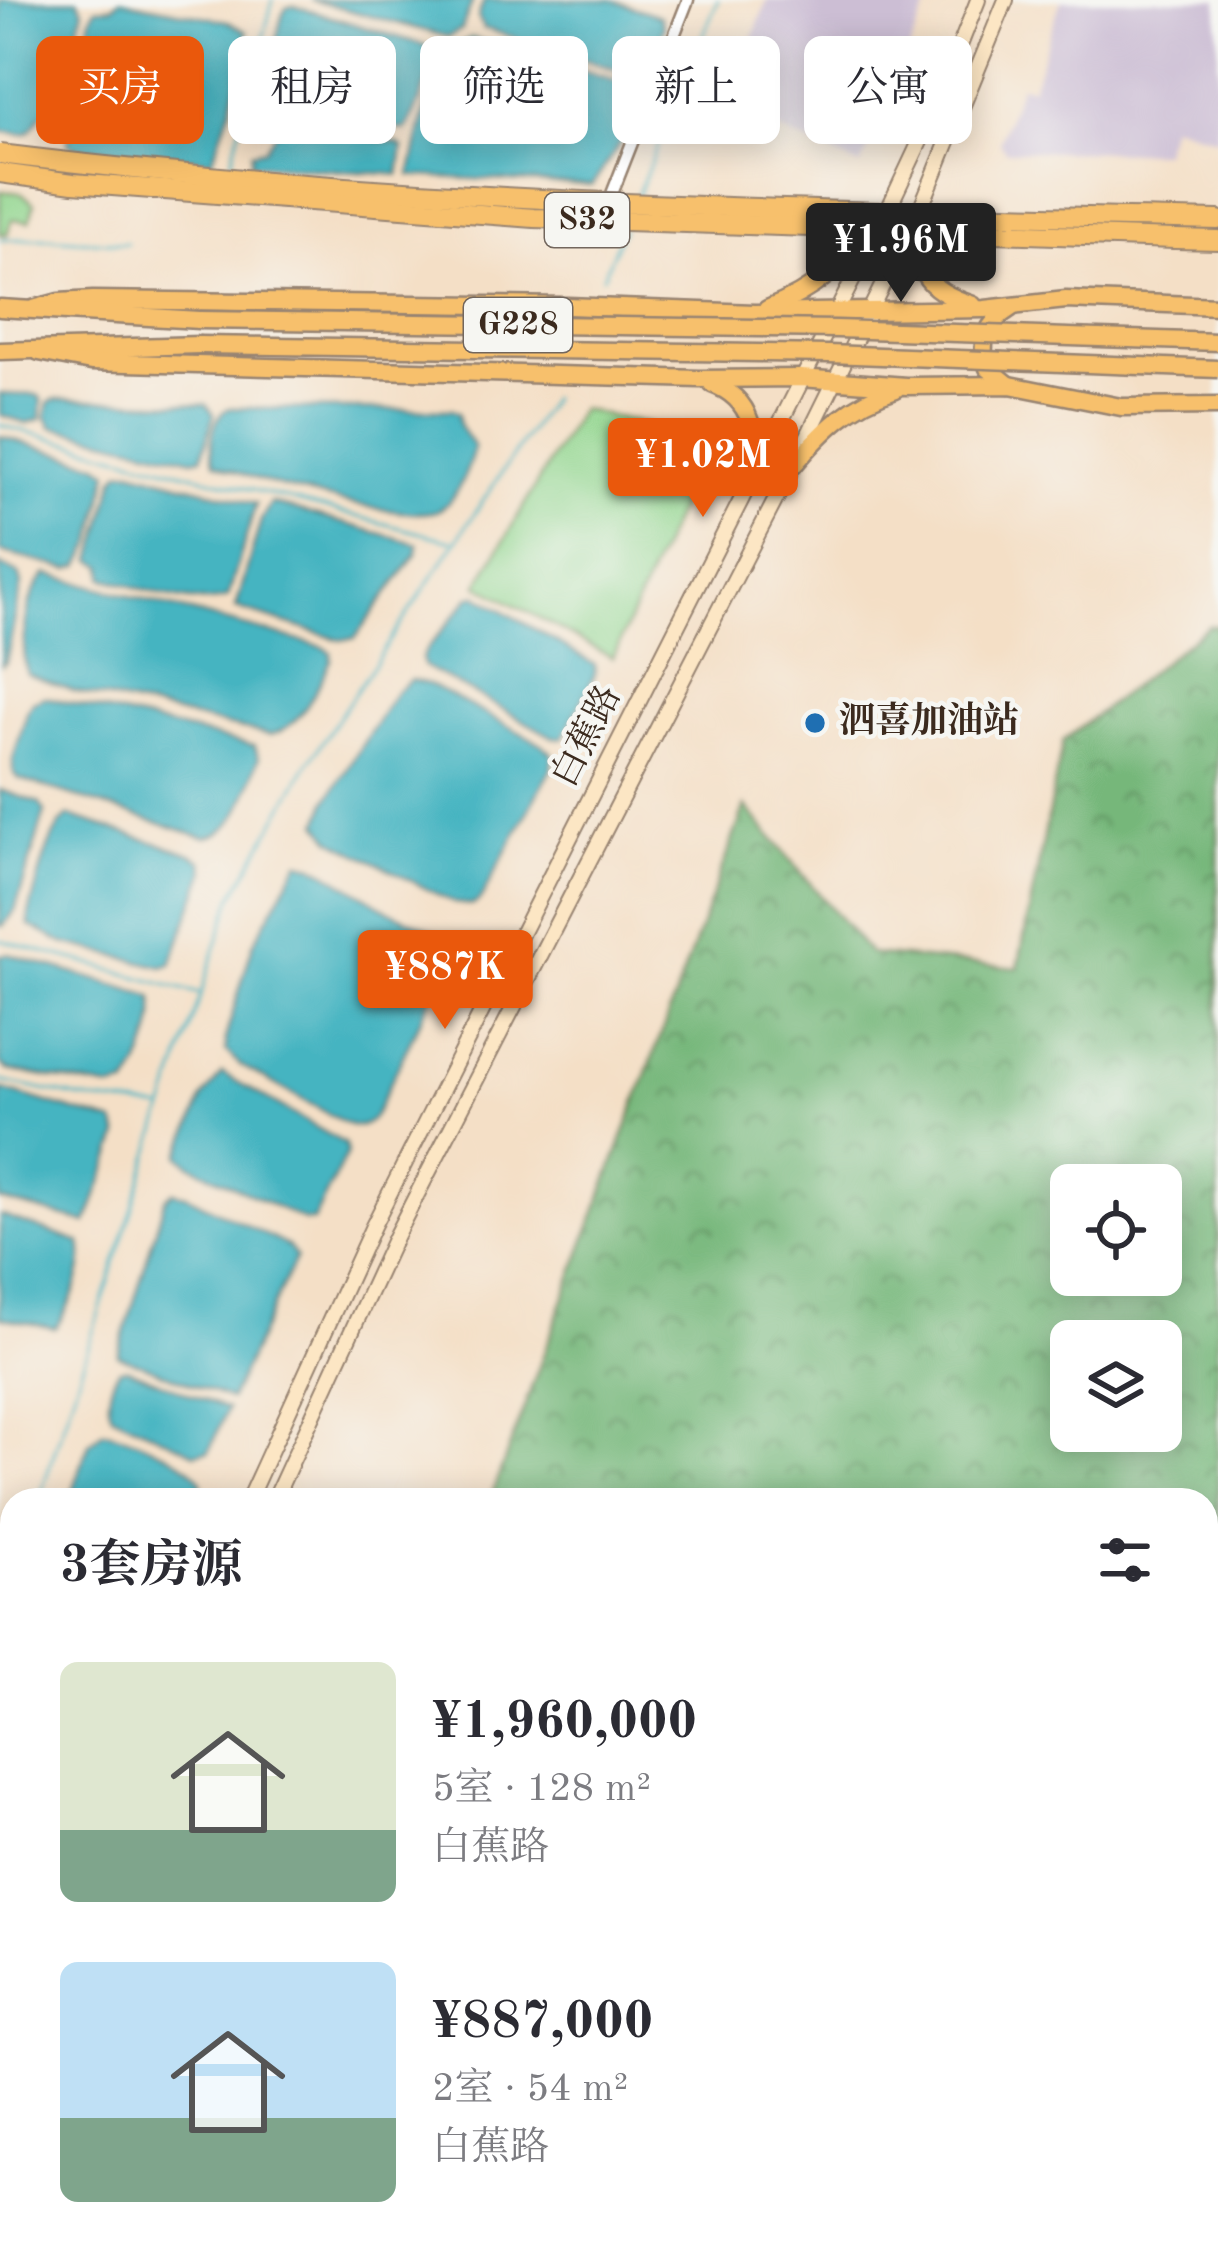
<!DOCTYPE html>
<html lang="zh">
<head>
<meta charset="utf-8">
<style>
	:root { --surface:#fff; --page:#f7f7f7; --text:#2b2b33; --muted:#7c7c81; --accent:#ea580c }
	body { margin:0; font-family:"Old Standard TT","Noto Serif SC",serif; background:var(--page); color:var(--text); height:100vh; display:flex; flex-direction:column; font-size:45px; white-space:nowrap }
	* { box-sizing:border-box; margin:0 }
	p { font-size:39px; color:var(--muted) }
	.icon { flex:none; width:66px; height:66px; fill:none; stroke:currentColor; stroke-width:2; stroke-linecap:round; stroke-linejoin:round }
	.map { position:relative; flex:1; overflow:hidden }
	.drawer { position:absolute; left:0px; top:1488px; width:1218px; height:768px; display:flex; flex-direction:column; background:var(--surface); border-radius:36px 36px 0 0; box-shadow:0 6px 30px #0003 }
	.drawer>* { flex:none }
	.banner { position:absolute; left:36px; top:36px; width:1146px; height:108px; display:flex; gap:24px }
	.controls { position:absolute; left:1050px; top:1164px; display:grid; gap:24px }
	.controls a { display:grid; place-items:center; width:132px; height:132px; border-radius:18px; background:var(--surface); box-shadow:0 6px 30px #0003; font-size:60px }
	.price { position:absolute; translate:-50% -102px; padding:0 27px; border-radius:12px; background:var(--accent); color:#fff; font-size:39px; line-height:78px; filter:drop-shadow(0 3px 6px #0008) }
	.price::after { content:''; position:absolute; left:50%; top:72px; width:36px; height:27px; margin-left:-18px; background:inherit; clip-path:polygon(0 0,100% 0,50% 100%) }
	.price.current { background:#222; color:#fff }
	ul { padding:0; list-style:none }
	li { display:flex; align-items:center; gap:36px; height:300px; padding:0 60px }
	li span { display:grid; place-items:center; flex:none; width:336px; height:240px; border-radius:18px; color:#555 }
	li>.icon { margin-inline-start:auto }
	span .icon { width:144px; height:144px; fill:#fffc; stroke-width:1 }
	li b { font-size:51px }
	h2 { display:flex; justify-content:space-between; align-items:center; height:144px; padding:0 60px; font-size:51px }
	.pill { padding:0 42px; border-radius:18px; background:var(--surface); box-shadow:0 6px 30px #0003; font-size:42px; line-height:108px }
	.pill.current { background:var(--accent); color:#fff }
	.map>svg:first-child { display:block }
	.industrial { fill:#ccbed4 }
	.forest { fill:url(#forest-crowns); stroke:#58704c; stroke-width:3; fill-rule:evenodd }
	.garden { fill:#93d68f; stroke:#678056; stroke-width:3 }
	.water { fill:#45b4c1; stroke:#406f70; stroke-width:3 }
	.pier { fill:#f4dfc6 }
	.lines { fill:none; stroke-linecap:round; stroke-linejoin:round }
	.stream { stroke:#45b4c1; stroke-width:3 }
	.minor-casing { stroke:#988472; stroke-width:15 }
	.secondary-casing { stroke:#988472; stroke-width:18 }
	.primary-casing { stroke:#988472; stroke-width:21 }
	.trunk-casing { stroke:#988472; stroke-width:21 }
	.motorway-casing { stroke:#988472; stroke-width:22 }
	.minor { stroke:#fff; stroke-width:10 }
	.secondary { stroke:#fce6c4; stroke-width:14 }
	.primary { stroke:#f7c06c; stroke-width:16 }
	.trunk { stroke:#f7c06c; stroke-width:16 }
	.motorway { stroke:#f7c06c; stroke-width:18 }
	.trunk-bridge-casing { stroke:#988472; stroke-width:21; stroke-linecap:butt }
	.motorway-bridge-casing { stroke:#988472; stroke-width:22; stroke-linecap:butt }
	.trunk-bridge { stroke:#f7c06c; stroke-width:16 }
	.motorway-bridge { stroke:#f7c06c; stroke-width:18 }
	.poi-dot { fill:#1f6fb2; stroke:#f6f6f2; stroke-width:4.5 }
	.labels { text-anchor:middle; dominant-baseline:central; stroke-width:9; stroke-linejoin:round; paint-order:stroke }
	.shield { fill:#f6f6f2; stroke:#73675e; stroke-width:3 }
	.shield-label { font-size:33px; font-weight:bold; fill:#3b2a1e }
	.poi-label { font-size:36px; font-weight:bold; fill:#3b2a1e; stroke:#f6f6f2; text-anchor:start }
	.street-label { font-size:36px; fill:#3b2a1e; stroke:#f6f6f2 }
</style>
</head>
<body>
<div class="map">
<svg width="1218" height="2256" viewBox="0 0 1218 2256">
	<defs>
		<pattern id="forest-crowns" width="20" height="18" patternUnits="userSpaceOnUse" patternTransform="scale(3)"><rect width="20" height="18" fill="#76b77a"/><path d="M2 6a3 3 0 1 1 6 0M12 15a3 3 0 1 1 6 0" fill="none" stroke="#629563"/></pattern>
	</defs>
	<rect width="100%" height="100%" fill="#f6f6f2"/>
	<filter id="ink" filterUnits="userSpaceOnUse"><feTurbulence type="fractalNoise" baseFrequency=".00833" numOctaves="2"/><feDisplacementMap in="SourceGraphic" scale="24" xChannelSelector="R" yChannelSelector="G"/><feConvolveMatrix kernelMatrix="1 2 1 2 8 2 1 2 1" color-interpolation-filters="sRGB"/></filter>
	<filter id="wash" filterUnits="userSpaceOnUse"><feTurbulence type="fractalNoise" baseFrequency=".004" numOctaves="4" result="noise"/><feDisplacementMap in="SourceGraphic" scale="48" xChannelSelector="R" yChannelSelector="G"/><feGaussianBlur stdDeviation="2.7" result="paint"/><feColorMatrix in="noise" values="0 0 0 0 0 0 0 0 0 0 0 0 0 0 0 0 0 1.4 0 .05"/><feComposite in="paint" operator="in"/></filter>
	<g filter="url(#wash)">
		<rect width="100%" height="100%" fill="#f4dfc6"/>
		<!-- industrial -->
		<g class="industrial">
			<path d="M767,0H930L861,166L727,107Z"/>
			<path d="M1061,0H1218V139L1171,125L1163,152L1006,151L999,142L1020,85L1032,88Z"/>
		</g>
		<!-- forest -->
		<path class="forest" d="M1208,626H1218V2135L1206,2139V1500H490L745,806L870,954L1018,968L1063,741ZM1071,1185H1161V1275H1071ZM1071,1341H1161V1431H1071Z"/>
		<!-- garden -->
		<g class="garden">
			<path d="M0,191L22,193L34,203L30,221L12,219L7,234H0Z"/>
			<path d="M580,409L709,439L613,658L478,585Z"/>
		</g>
		<!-- water -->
		<g class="water">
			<path d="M0,0H78L83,9L59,106L40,115C29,140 25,134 0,131Z"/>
			<path d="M120,0L227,21L247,32L231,107L212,160L73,147L68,143L91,17L96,8L112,7Z"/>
			<path d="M311,0H473L462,29L448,37Z"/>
			<path d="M484,0H611L660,16L664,27L645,71L625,72L483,28L478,17Z"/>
			<path d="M293,6L427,46C437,66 417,111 405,130L264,112L263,96L282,16L286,8Z"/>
			<path d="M471,38L628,84C644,121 612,155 592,185L410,176L434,71L447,50Z"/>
			<path d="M287,128L397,143L403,147L399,175L251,164L252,152L265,149L277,131Z"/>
			<path d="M0,394L37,395L42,399L41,419L27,423L0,415Z"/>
			<path d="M56,399L206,404L214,414L202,457L193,459L52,427L46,416L49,402Z"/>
			<path d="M229,408L452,410L458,413L460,427L474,447C470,465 456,504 436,511C402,522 249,481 215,463C208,447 213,415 229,408Z"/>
			<path d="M0,436L98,464L109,471L93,543L80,566L69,569L0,552Z"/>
			<path d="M131,470L256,504L228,597C198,611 136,586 104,578V566L93,560L115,478L121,471Z"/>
			<path d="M271,503L418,544L417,553L355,638L340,640L236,608L261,520Z"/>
			<path d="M0,565L19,574L22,584L6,662L2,665Z"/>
			<path d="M47,574L323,647L331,652V660C318,687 302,727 270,735L73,691L27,674C21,646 24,594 47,574Z"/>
			<path d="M477,595L595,665V674L563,738L553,737L424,666L422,658L427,649L469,598Z"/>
			<path d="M411,680L428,684L540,743L553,754L551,769L480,900L473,905L454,903L333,840L319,823L327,801L396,691Z"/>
			<path d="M45,697L254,746L259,758C249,785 239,837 203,837L19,779L14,774L13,760L28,709L33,702Z"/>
			<path d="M0,790L39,803L45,812L15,911L3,926H0Z"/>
			<path d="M69,816L191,854L203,861L205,872L171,964L163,967L63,943L29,925V913C37,887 48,829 69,816Z"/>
			<path d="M299,862L314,865L390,911L444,936L454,949L375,1115C366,1128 357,1129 343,1122L240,1065L226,1051V1036L253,944Z"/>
			<path d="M8,954L152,996C161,1018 142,1068 127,1086L112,1089L8,1070L0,1064V955Z"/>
			<path d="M222,1073L345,1144L347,1153L313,1221H305L191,1165L180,1155L203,1098Z"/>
			<path d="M0,1089L115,1123L119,1137L87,1223L0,1200Z"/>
			<path d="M173,1192L186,1195L289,1247L296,1257L230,1399L118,1355L165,1199Z"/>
			<path d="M0,1215L81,1243C87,1266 70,1309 55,1328L0,1317Z"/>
			<path d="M126,1368L227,1409L209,1451L195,1453L112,1414C105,1401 111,1380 120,1369Z"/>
			<path d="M103,1431C125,1432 194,1463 202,1482L197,1500H70L89,1443Z"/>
			<path d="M12,1709V1927L0,1924V1770Z"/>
		</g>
		<!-- pier -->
		<path class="pier" d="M244,164L347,173L597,188L588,192L409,182L404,178L396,182L250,170Z"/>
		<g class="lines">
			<!-- stream -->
			<g class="stream">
				<path d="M232,160L273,0"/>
				<path d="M636,198L718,0"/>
				<path d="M0,240L46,238L127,243"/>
				<path d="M603,277L623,229"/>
				<path d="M0,425L452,541"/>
				<path d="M0,940L201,994"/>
				<path d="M0,1081L96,1101L164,1109"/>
				<path d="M39,1500L232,898L307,765L551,399"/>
				<path d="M0,1657L12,1609"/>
			</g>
		</g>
	</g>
	<g filter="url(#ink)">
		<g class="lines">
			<defs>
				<g id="minor">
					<path d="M608,204L688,0"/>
					<path d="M297,2244L312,2256"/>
					<path d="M116,2256L120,2244"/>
				</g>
				<g id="secondary">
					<path d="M885,216L932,116L978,0"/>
					<path d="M248,1500L373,1226L875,236"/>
					<path d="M274,1500L396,1235L793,466L921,207L1006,0"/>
					<path d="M0,2247L12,2208"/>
					<path d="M26,2256L29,2244"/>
				</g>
				<g id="primary">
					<path d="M919,217C913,268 922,289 973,305"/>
					<path d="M33,309L59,302L93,300L567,306L755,313L985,309L1066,300L1218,306"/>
					<path d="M767,309C815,291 845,262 880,225"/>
					<path d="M39,352L91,362L700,379L801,378L906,386L1010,385L1121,407L1218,406"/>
					<path d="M712,384C754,399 756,436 754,474"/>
					<path d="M1009,385L988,368C977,343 988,322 1011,308"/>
					<path d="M793,466C823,431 850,403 896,389"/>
				</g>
				<g id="trunk">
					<path d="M0,308L199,320"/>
					<path d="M0,351L199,345"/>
				</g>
				<g id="motorway">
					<path d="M1175,219L1218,220"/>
					<path d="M1175,239L1218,240"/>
				</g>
			</defs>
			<!-- minor casing -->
			<use href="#minor" class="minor-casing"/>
			<!-- secondary casing -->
			<use href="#secondary" class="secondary-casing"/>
			<!-- primary casing -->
			<use href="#primary" class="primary-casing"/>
			<!-- trunk casing -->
			<use href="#trunk" class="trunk-casing"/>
			<!-- motorway casing -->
			<use href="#motorway" class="motorway-casing"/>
			<!-- minor -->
			<use href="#minor" class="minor"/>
			<!-- secondary -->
			<use href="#secondary" class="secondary"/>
			<!-- primary -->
			<use href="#primary" class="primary"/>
			<!-- trunk -->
			<use href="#trunk" class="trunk"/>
			<!-- motorway -->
			<use href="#motorway" class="motorway"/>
			<defs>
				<g id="trunk-bridge">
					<path d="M199,320L837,329L1218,342"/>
					<path d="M199,345L829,354L1218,369"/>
				</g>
				<g id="motorway-bridge">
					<path d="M0,154C390,202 783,210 1175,219"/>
					<path d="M0,173L73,183L534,218L1175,239"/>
				</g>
			</defs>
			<!-- trunk-bridge casing -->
			<use href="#trunk-bridge" class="trunk-bridge-casing"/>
			<!-- motorway-bridge casing -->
			<use href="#motorway-bridge" class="motorway-bridge-casing"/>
			<!-- trunk-bridge -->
			<use href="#trunk-bridge" class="trunk-bridge"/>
			<!-- motorway-bridge -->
			<use href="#motorway-bridge" class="motorway-bridge"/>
		</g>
	</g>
	<!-- markers -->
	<circle class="poi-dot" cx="815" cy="723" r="12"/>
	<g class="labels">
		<!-- shield labels -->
		<g class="shield">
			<rect x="545" y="193" width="84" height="54" rx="9"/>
			<rect x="464" y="298" width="108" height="54" rx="9"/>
		</g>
		<g class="shield-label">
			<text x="587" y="220">S32</text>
			<text x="518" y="325">G228</text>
		</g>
		<!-- poi labels -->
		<g class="poi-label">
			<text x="839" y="723">泗喜加油站</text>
		</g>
		<!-- street labels -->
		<g class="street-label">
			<text transform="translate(588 737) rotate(-63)">白蕉路</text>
		</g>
	</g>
</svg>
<div class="controls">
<a><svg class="icon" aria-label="locate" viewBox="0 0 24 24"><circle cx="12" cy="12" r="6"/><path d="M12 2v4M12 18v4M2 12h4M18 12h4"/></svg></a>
<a><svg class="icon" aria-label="layers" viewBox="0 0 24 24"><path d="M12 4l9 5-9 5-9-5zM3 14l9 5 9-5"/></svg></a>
</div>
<b class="price current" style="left:901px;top:305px">¥1.96M</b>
<b class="price" style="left:703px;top:520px">¥1.02M</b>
<b class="price" style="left:445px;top:1032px">¥887K</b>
<div class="banner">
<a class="pill current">买房</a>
<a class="pill">租房</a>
<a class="pill">筛选</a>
<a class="pill">新上</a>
<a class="pill">公寓</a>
</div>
<section class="drawer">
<h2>3套房源<svg class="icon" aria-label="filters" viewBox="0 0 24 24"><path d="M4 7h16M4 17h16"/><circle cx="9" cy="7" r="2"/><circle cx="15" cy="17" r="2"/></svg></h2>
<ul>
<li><span style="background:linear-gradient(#dfe7d0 70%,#7fa58c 0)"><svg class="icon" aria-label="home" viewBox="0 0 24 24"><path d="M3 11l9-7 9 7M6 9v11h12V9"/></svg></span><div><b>¥1,960,000</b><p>5室 · 128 m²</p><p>白蕉路</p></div></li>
<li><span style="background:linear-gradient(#bfe0f5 65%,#7fa58c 0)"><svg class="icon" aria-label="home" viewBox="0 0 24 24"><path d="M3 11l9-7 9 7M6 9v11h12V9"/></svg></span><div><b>¥887,000</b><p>2室 · 54 m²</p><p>白蕉路</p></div></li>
</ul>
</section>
</div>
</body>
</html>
